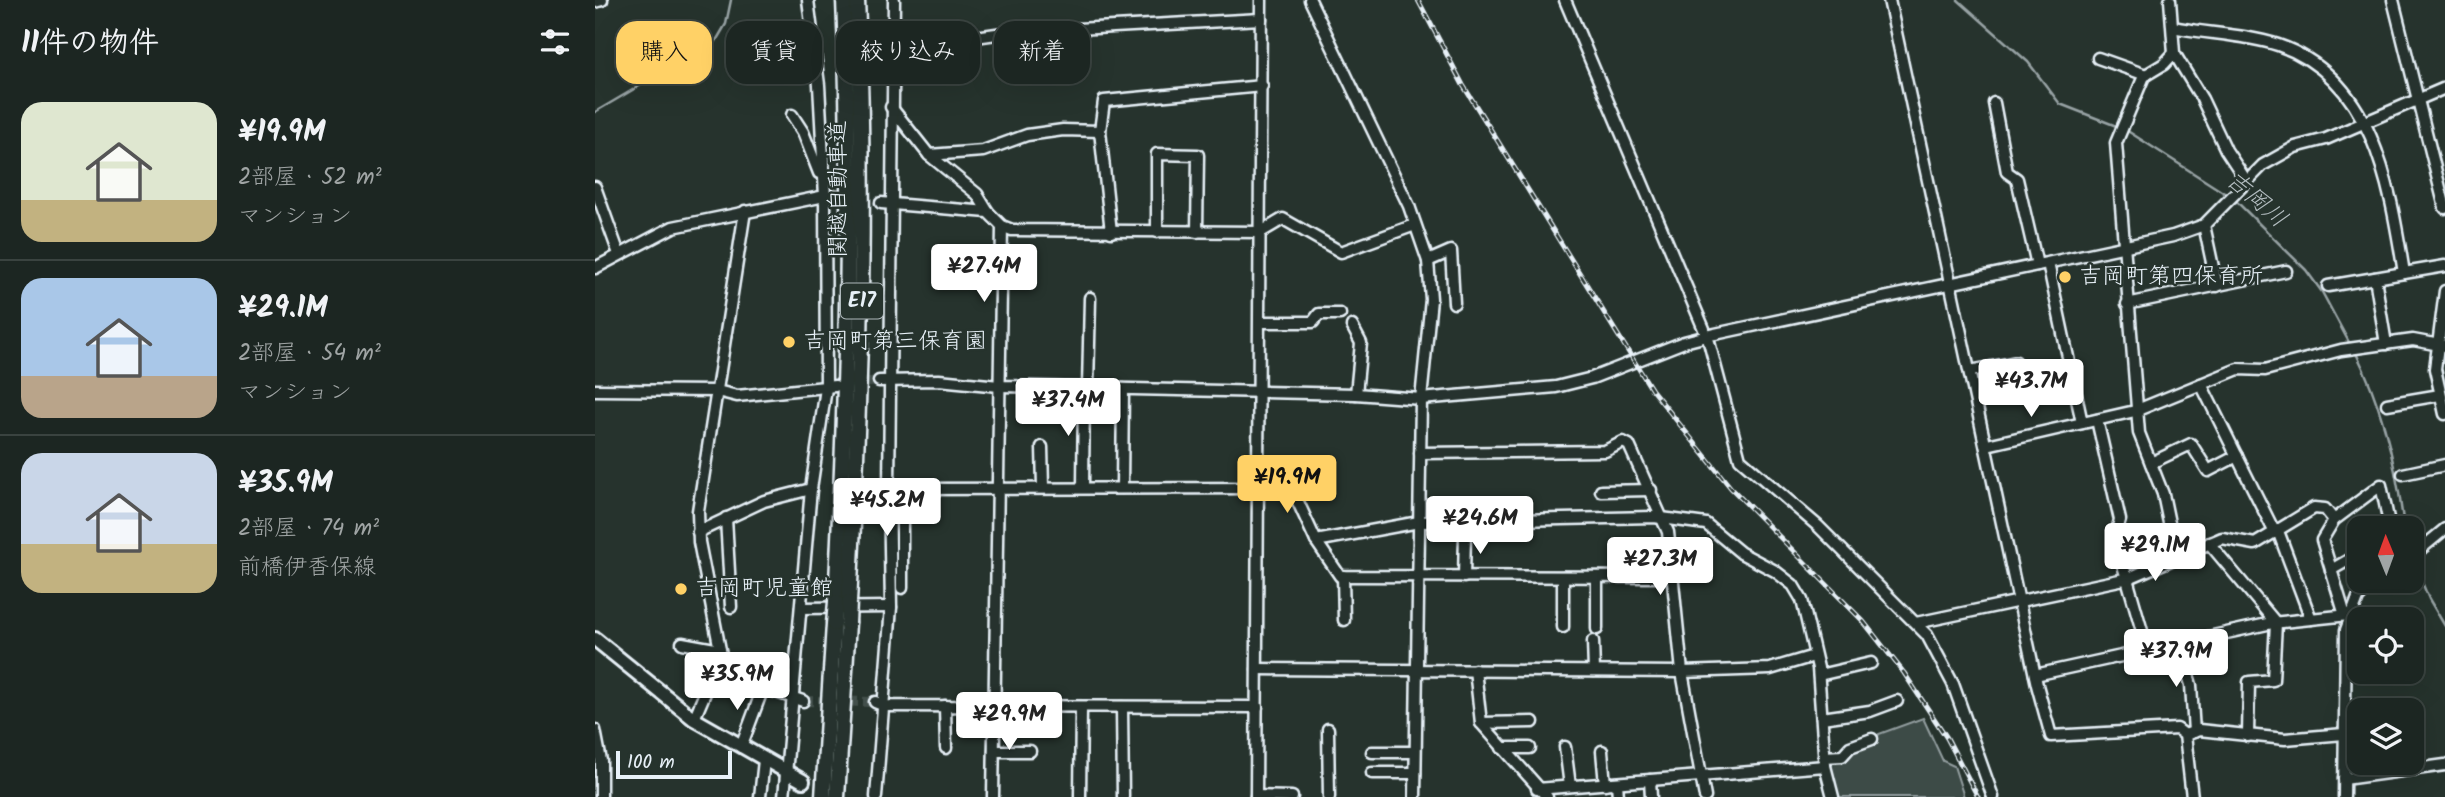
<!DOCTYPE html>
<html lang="ja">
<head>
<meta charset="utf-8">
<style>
	:root { --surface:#1c2622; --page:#252e2a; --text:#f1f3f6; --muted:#a0a5a5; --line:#3a4340; --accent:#ffd166 }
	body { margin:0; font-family:Kalam,"Klee One",sans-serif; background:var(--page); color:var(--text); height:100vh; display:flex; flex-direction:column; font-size:26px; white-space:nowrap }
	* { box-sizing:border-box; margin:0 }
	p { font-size:23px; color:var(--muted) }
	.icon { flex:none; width:38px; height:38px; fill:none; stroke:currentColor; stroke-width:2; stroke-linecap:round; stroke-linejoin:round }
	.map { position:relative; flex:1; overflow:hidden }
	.side { display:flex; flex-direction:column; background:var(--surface); width:595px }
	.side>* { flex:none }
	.hud { position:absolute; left:21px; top:21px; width:665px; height:63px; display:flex; gap:14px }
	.needle { width:46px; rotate:359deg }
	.controls { position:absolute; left:1752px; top:516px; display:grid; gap:14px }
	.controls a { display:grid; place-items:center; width:77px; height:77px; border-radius:14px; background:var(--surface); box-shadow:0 7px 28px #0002,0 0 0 2px var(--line); font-size:35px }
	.scale { position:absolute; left:21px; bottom:18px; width:116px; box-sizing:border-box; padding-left:7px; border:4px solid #e8f1f8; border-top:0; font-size:19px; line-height:24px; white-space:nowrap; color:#e8f1f8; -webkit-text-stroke:5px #26332d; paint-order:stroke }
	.price { position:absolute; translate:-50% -60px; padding:0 16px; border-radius:7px; background:#fff; color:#222; font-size:23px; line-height:46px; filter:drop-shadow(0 2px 4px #0008) }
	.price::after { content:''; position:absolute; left:50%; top:42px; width:21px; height:16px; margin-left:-10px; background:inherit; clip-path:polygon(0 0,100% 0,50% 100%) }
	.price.active { background:var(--accent); color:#111 }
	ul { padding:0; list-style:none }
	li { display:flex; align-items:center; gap:21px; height:175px; padding:0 21px }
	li+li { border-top:2px solid var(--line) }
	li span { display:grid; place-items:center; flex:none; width:196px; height:140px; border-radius:21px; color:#555 }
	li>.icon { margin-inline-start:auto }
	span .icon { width:84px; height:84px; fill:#fffc; stroke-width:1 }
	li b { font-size:30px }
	h2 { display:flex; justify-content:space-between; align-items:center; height:84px; padding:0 21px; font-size:30px }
	.chip { padding:0 24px; border-radius:21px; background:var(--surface); box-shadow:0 7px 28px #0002,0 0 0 2px var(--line); font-size:24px; line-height:63px }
	.chip.active { background:var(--accent); color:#111 }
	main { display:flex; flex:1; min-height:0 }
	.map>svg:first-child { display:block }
	.green { fill:#3e4b47; stroke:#939ea0; stroke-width:2 }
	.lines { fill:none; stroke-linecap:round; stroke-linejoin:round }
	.stream { stroke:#98a3a5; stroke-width:2.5 }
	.minor-tunnel { stroke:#43504b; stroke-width:10; stroke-dasharray:10 5; stroke-linecap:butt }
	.minor-casing { stroke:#e8f1f8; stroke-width:15 }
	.major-casing { stroke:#e8f1f8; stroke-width:18 }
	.highway-casing { stroke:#e8f1f8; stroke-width:19 }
	.minor { stroke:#26332d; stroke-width:10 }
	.major { stroke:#26332d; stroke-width:12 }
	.highway { stroke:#26332d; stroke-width:14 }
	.rail-casing { stroke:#e8f1f8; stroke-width:5 }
	.rail { stroke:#26332d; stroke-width:2.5; stroke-dasharray:8; stroke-linecap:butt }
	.highway-bridge-casing { stroke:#e8f1f8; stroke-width:19; stroke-linecap:butt }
	.highway-bridge { stroke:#26332d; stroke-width:14 }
	.poi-dot { fill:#ffd166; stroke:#26332d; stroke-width:2.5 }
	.labels { text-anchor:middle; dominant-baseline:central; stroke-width:5; stroke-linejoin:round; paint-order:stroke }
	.shield { fill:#26332d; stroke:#aeb8bb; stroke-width:2 }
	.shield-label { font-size:21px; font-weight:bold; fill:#e8f1f8 }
	.street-label { font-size:23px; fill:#e8f1f8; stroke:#26332d }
	.poi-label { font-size:23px; fill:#e8f1f8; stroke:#26332d; text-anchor:start }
	.water-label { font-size:24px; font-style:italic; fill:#b3bdc0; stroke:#26332d }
</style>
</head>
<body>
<main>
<section class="side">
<h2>11件の物件<svg class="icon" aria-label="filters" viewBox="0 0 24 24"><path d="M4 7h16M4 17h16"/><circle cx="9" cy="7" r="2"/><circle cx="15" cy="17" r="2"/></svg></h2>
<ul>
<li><span style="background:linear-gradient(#dfe7d0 70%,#c2b280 0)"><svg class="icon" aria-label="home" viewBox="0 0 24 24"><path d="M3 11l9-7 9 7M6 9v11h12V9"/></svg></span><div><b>¥19.9M</b><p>2部屋 · 52 m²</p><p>マンション</p></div></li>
<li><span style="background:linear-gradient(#a9c7e8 70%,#b9a48a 0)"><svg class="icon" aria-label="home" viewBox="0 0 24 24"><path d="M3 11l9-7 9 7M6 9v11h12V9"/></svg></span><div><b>¥29.1M</b><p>2部屋 · 54 m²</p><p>マンション</p></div></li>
<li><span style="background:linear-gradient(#c9d6e8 65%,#c2b280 0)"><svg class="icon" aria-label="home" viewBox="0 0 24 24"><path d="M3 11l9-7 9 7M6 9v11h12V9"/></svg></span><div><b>¥35.9M</b><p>2部屋 · 74 m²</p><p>前橋伊香保線</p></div></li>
</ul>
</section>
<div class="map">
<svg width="1850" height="797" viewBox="0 0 1850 797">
	<rect width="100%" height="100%" fill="#26332d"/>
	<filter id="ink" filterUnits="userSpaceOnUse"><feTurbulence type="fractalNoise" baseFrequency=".0143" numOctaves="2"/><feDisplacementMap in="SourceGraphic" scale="14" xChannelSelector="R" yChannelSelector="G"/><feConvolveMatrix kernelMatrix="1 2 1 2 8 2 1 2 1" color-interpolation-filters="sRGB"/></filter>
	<g filter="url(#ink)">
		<!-- green -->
		<path class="green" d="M1328,718L1348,761L1359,766L1369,797H1244L1233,762L1250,758L1256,749L1280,742L1284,734Z"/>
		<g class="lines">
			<!-- stream -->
			<g class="stream">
				<path d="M1363,0L1433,62L1465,104L1524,127"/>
				<path d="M0,112L121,41L131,24L136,0"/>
				<path d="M1531,130L1634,196"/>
				<path d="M1639,199L1711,270L1727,292L1756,346"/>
				<path d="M1760,351C1787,405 1802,469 1809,528"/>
				<path d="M1818,561L1834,599L1850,626"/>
			</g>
			<!-- minor-tunnel -->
			<g class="minor-tunnel">
				<path d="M258,384L284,381"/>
				<path d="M208,701L280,702"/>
			</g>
			<defs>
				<g id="minor">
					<path d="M715,0L814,206L833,261L836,299L826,399L820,797"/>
					<path d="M970,0L1109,329"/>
					<path d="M1294,0L1442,685L1456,736L1582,729L1590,735L1597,797"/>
					<path d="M1575,0L1579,53L1607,99L1631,150L1652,182"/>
					<path d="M1798,0L1850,208"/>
					<path d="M0,2L7,0"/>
					<path d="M1578,27C1613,34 1649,34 1683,45C1779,78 1795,187 1809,273"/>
					<path d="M299,49L408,33L666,19"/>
					<path d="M1579,53L1569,64L1549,76L1521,143L1544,433L1568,494L1574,523L1589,554"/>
					<path d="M1503,58L1551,75"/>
					<path d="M1399,103L1412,172L1422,179L1442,265"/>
					<path d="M296,107L334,155L382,194L393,212"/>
					<path d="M197,115L208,132L224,173L228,174"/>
					<path d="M505,131L516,232"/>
					<path d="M334,155L388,151L432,135L468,130L505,131L509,101L667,86"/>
					<path d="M0,187L24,254"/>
					<path d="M286,203L393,212L407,226L417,230L666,232L688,219L746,252L820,225"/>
					<path d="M1609,225L1622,286"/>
					<path d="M562,232V154L603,155L602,232"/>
					<path d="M833,261L856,251L859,303"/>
					<path d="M1453,263L1487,423"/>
					<path d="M0,268L78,227L230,196H242"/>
					<path d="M1780,278L1791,344"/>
					<path d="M1733,286L1850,266"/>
					<path d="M1850,291L1840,369L1850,414"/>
					<path d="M1532,304L1691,271"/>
					<path d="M665,322H718L724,314H745"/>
					<path d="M757,326L766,343L761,394"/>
					<path d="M1114,342L1145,459L1223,526L1332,635L1358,684L1398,797"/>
					<path d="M1375,371L1421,362"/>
					<path d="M284,381L344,380L404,386L761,394L826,399L961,387L997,378L1089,342L1120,334L1578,236L1609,225L1668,165L1700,147L1731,139L1850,88"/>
					<path d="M1606,384L1680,533"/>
					<path d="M493,388L495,298"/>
					<path d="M0,390L122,391L142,396L240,386"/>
					<path d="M1792,404L1845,395"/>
					<path d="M1502,420L1525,520L1520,537L1553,652"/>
					<path d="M1392,445L1540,411L1643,369L1670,370L1746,350L1818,340L1850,346"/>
					<path d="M447,447L448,487"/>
					<path d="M825,453L1010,451L1028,442L1034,445L1073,532L1087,672L1110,797"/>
					<path d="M1556,463L1596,444L1613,471L1642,456"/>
					<path d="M1808,474L1850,465"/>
					<path d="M488,487L489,388"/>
					<path d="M527,488L528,389"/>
					<path d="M294,489L690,488L698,491L721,541L745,576L1078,577"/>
					<path d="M1006,491L1056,490"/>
					<path d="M131,518L136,607"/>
					<path d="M1739,520L1786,485L1795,528"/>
					<path d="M1683,531L1716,619"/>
					<path d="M103,532L169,501L216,489"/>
					<path d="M721,541L824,522L1059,517L1111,524L1146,553L1180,571L1198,585L1207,600L1223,668L1230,766L1238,797"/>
					<path d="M1614,543L1681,623L1678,680L1654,682L1653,736"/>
					<path d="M1816,557L1850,529"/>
					<path d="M1736,570L1764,554"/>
					<path d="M748,576L749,620"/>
					<path d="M869,577L870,535"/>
					<path d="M307,588V489"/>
					<path d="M206,608L296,607"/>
					<path d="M1321,623L1534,578L1627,538L1660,544L1719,508L1730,509L1739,520L1727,540L1749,612L1754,615"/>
					<path d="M968,627V577"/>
					<path d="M1002,629V578"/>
					<path d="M998,641L999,671"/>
					<path d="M87,643L125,650"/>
					<path d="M1584,643L1596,685L1599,732"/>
					<path d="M662,669L1087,672L1175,669L1219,656"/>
					<path d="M880,670L886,723L952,797"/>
					<path d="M120,672L208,701"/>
					<path d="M1224,675L1276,663"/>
					<path d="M1440,675L1677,623L1754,615"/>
					<path d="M280,702L290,706L662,707"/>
					<path d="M350,706L351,748"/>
					<path d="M527,707L528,797"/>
					<path d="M1227,718L1275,711L1302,701"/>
					<path d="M99,719L126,655L104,542L103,511L150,211"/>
					<path d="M886,723L938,722"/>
					<path d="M733,729L734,797"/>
					<path d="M0,730L6,761V797"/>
					<path d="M1590,735L1604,730L1690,739L1749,734"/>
					<path d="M146,747L168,688"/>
					<path d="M970,747L975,786"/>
					<path d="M907,748H935"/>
					<path d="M399,751H435"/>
					<path d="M1007,751L1010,784"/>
					<path d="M777,752H820"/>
					<path d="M1229,757L1247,756L1255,747L1277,739"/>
					<path d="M777,773H820"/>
					<path d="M1749,779L1850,765"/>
					<path d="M1055,780L1056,797"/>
					<path d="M1022,783L1023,797"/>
					<path d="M942,789L1230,766"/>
					<path d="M661,796L697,797"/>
					<path d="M165,797L169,760"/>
					<path d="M189,797L216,489L231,388L230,196L224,85L213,0"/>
					<path d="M281,797L296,607L294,489L299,0"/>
					<path d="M398,797L407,226"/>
					<path d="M485,797L486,707"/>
					<path d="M661,797L666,0"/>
					<path d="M1749,797L1751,630L1763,598L1779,581"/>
				</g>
				<path id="major" d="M0,639L99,719L208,781"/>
				<g id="highway">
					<path d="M241,602C251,401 258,201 249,0"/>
					<path d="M254,602C265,401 272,201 262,0"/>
					<path d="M228,797L239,624"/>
					<path d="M242,797L253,623"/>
				</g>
			</defs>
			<!-- minor casing -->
			<use href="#minor" class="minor-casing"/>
			<!-- major casing -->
			<use href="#major" class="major-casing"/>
			<!-- highway casing -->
			<use href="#highway" class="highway-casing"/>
			<!-- minor -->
			<use href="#minor" class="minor"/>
			<!-- major -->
			<use href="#major" class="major"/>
			<!-- highway -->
			<use href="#highway" class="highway"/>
			<defs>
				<path id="rail" d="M823,0L868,85L1057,390L1136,488L1268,621L1309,673L1352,738L1383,797"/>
			</defs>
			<!-- rail casing -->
			<use href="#rail" class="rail-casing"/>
			<!-- rail -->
			<use href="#rail" class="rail"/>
			<defs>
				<g id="highway-bridge">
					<path d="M253,623L254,602"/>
					<path d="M239,624L241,602"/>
				</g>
			</defs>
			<!-- highway-bridge casing -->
			<use href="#highway-bridge" class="highway-bridge-casing"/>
			<!-- highway-bridge -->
			<use href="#highway-bridge" class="highway-bridge"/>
		</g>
	</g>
	<!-- markers -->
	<g class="poi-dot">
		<circle cx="1470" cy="277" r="7"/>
		<circle cx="194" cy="342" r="7"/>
		<circle cx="86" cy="589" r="7"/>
	</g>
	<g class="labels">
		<!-- shield labels -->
		<rect class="shield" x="246" y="283.5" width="42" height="35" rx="5"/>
		<g class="shield-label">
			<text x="267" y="301">E17</text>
		</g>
		<!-- street labels -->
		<g class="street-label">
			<text transform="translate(244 189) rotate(-90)">関越自動車道</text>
		</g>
		<!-- poi labels -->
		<g class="poi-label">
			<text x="1484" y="277">吉岡町第四保育所</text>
			<text x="208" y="342">吉岡町第三保育園</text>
			<text x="100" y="589">吉岡町児童館</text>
		</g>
		<!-- water labels -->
		<g class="water-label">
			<text transform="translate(1661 200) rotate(41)">吉岡川</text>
		</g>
	</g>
</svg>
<div class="controls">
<a><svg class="needle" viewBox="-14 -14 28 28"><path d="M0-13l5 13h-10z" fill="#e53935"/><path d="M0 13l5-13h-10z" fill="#a0a5a5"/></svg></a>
<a><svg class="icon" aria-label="locate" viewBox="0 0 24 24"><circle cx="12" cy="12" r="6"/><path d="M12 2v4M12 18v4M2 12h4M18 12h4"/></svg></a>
<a><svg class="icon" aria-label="layers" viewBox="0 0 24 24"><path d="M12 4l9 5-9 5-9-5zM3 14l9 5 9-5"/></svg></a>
</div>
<div class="scale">100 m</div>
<b class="price" style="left:389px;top:304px">¥27.4M</b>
<b class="price" style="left:1436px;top:419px">¥43.7M</b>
<b class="price" style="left:473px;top:438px">¥37.4M</b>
<b class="price active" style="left:692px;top:515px">¥19.9M</b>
<b class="price" style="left:292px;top:538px">¥45.2M</b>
<b class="price" style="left:885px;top:556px">¥24.6M</b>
<b class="price" style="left:1560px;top:583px">¥29.1M</b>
<b class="price" style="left:1065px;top:597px">¥27.3M</b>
<b class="price" style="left:1581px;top:689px">¥37.9M</b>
<b class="price" style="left:142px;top:712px">¥35.9M</b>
<b class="price" style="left:414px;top:752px">¥29.9M</b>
<div class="hud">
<a class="chip active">購入</a>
<a class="chip">賃貸</a>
<a class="chip">絞り込み</a>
<a class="chip">新着</a>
</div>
</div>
</main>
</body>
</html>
